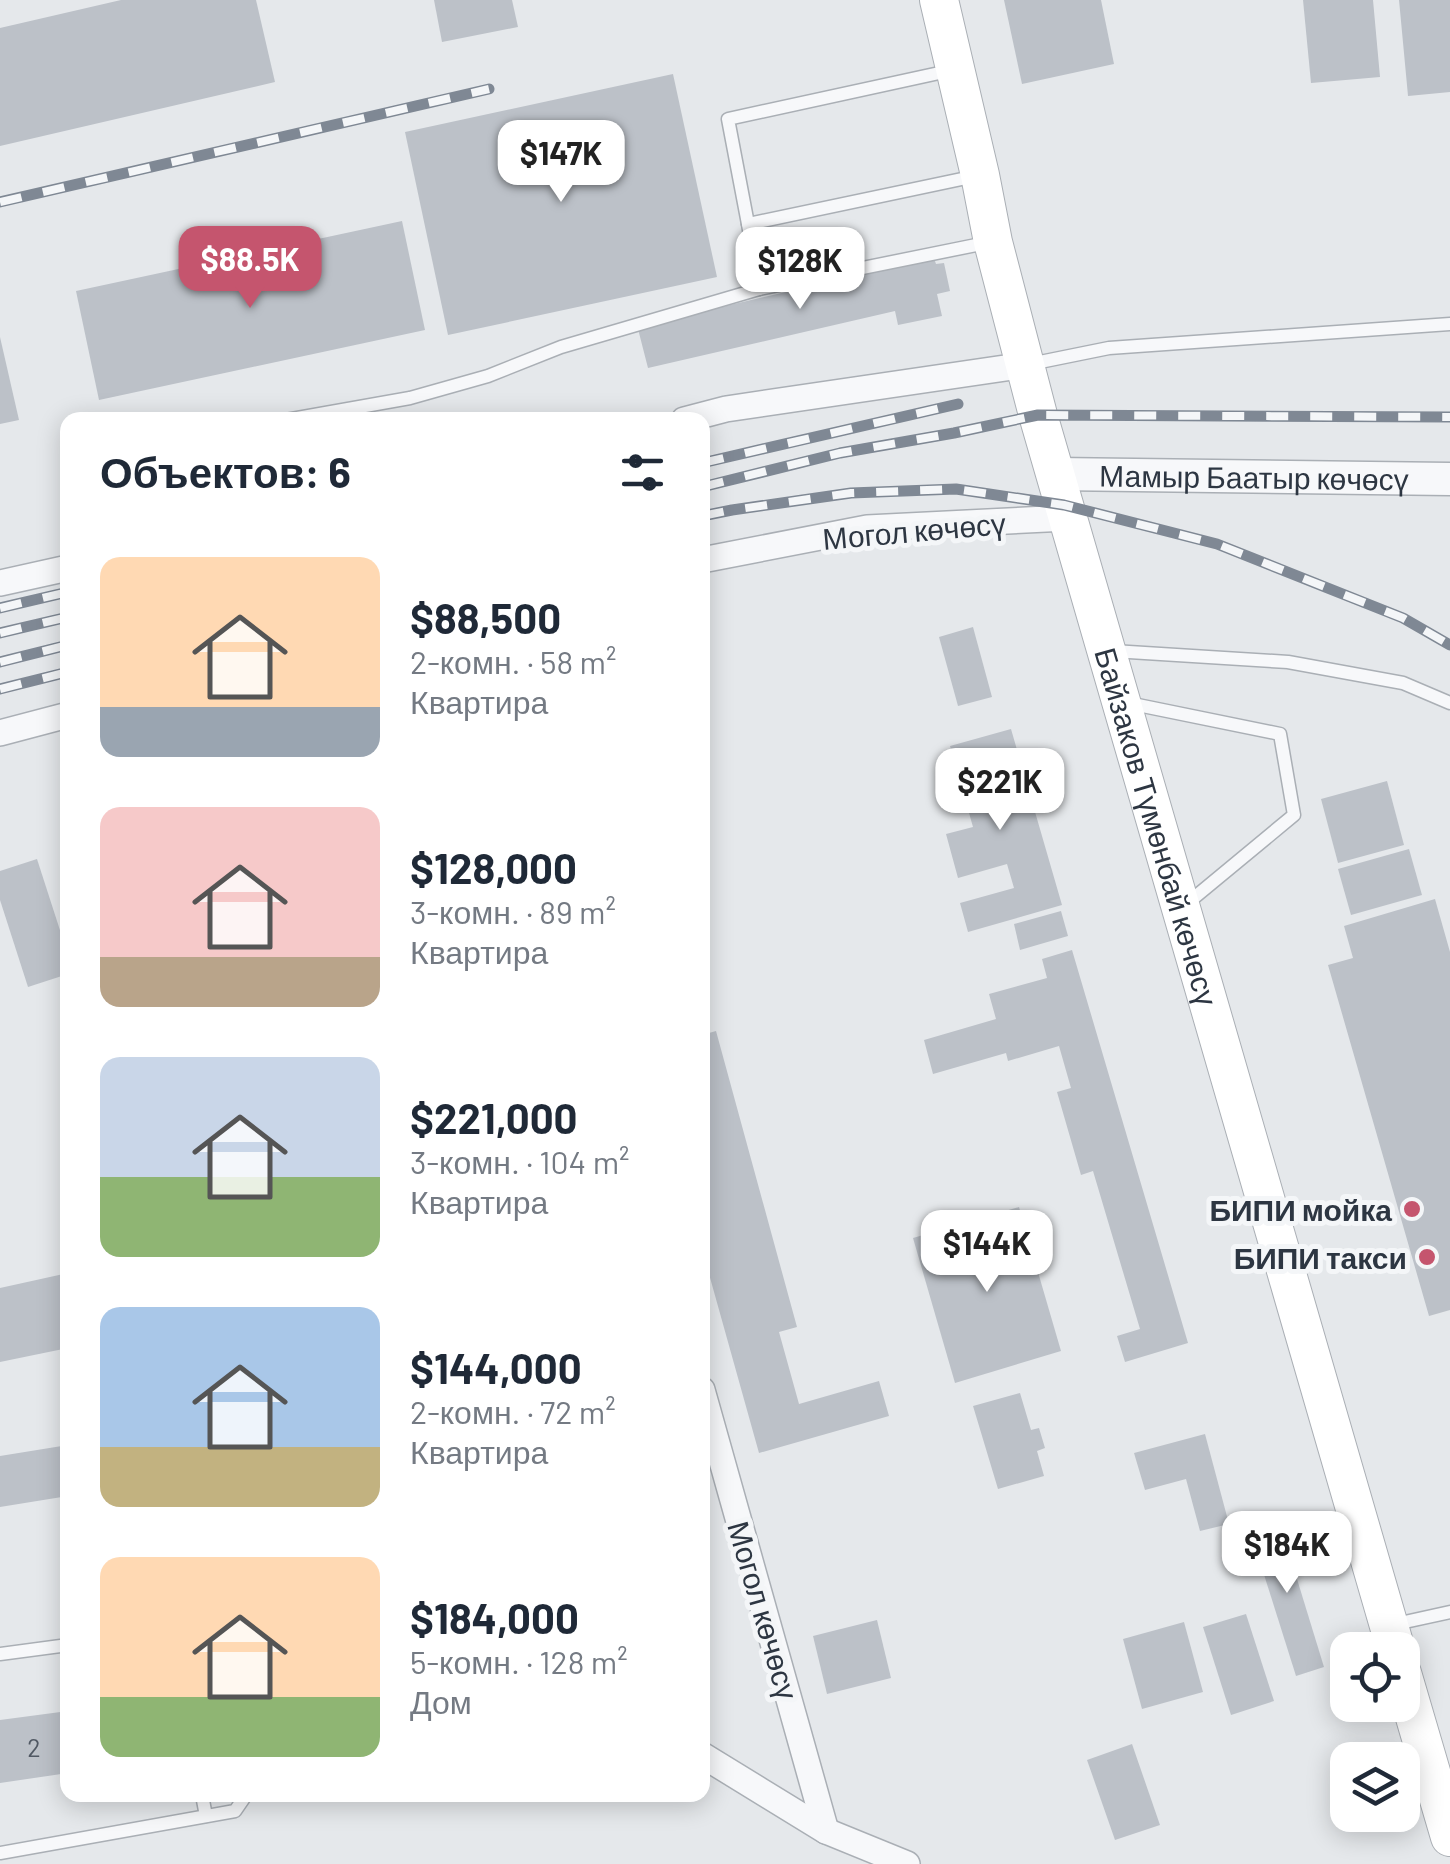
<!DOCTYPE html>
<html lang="ru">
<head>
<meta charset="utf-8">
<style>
	:root { --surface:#fff; --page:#f6f6f7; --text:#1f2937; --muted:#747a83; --accent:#c5556e }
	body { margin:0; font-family:Barlow,sans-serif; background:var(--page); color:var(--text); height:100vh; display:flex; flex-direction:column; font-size:38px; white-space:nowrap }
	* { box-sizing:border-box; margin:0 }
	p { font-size:32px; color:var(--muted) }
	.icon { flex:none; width:55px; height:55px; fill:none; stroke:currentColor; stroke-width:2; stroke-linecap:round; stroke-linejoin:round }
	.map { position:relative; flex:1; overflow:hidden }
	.panel { position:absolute; left:60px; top:412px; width:650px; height:1390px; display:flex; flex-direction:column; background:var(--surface); border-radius:20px; box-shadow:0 5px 25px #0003 }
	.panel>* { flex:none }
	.controls { position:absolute; left:1330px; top:1632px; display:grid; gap:20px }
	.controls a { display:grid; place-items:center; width:90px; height:90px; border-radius:20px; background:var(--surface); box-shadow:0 5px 25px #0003; font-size:50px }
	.price { position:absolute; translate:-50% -85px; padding:0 22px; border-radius:20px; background:#fff; color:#222; font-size:32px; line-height:65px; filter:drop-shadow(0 2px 5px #0008) }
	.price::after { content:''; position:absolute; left:50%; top:60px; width:30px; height:22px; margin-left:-15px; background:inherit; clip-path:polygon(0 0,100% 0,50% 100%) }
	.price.current { background:var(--accent); color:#fff }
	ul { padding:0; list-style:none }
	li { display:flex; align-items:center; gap:30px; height:250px; padding:0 40px }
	li span { display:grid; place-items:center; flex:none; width:280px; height:200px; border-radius:20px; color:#555 }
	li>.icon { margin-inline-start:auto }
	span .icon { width:120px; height:120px; fill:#fffc; stroke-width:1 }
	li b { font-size:42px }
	h2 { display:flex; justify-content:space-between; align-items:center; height:120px; padding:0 40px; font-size:42px }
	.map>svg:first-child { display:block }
	.building { fill:#bcc1c8 }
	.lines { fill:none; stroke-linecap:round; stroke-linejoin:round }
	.service-casing { stroke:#aaafb5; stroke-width:15 }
	.minor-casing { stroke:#aaafb5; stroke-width:28 }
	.tertiary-casing { stroke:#aaafb5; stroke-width:35 }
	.secondary-casing { stroke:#aaafb5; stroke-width:40 }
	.service { stroke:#f7f8fa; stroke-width:12 }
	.minor { stroke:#f7f8fa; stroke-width:25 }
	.tertiary { stroke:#f7f8fa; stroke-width:32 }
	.secondary { stroke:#fff; stroke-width:38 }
	.rail-casing { stroke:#7f8894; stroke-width:11 }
	.rail { stroke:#f4f6f8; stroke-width:8; stroke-dasharray:22; stroke-linecap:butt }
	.poi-dot { fill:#c5556e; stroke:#f4f6f8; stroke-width:4 }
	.labels { text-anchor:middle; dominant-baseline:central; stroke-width:10; stroke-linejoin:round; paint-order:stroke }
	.number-label { font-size:25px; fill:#515964 }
	.street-label { font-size:30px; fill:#2d3642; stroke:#f4f6f8 }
	.poi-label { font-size:30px; font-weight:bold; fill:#2d3642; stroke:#f4f6f8; text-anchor:end }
</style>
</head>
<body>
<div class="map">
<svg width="1450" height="1864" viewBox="0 0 1450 1864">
	<rect width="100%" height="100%" fill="#e5e8eb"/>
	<!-- building -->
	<g class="building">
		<path d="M121,0H256L275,82L0,146V28Z"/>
		<path d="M434,0H512L518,27L442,42Z"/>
		<path d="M1004,0H1101L1114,64L1022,84Z"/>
		<path d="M1303,0H1373L1380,77L1311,83Z"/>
		<path d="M1399,0H1450V92L1408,96Z"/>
		<path d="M673,74L717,277L448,335L405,132Z"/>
		<path d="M402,221L425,330L99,400L76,291Z"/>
		<path d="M934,258L936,264L944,263L950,291L937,294L942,316L898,325L895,311L648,368L638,329L734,304Z"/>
		<path d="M0,337L19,420L0,424Z"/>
		<path d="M973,627L992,697L958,706L939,637Z"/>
		<path d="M1011,729L1062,905L968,932L960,903L1014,888L1007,864L958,878L946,834L973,827L950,746Z"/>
		<path d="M1387,781L1404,845L1338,863L1321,799Z"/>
		<path d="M1409,849L1422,895L1351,915L1338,869Z"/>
		<path d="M37,859L68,955V974L28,987L0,900V871Z"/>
		<path d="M1435,899L1450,952V1310L1429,1316L1328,965L1353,958L1344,926Z"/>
		<path d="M1061,911L1068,936L1020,950L1014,924Z"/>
		<path d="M1072,950L1188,1343L1125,1362L1117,1336L1140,1329L1093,1171L1081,1175L1057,1092L1071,1088L1059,1046L1008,1061L1006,1053L933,1074L924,1040L996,1019L989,994L1047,978L1042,959Z"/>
		<path d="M716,1031L797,1327L779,1332L799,1404L879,1381L889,1416L759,1453L702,1249V1035Z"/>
		<path d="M1019,1207L1061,1351L955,1383L913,1238Z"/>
		<path d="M68,1273V1348L0,1362V1288Z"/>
		<path d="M1020,1393L1031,1430L1039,1428L1045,1448L1037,1451L1044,1476L998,1489L973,1406Z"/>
		<path d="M1205,1434L1229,1524L1200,1531L1186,1479L1145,1490L1134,1453Z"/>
		<path d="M68,1445V1496L0,1507V1456Z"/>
		<path d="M1278,1517L1324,1667L1296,1676L1249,1527Z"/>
		<path d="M1246,1614L1274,1701L1231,1715L1203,1627Z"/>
		<path d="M877,1620L891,1678L827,1694L813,1636Z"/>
		<path d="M1184,1622L1203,1692L1142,1709L1123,1639Z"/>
		<path d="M68,1711V1773L0,1783V1720Z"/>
		<path d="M1132,1744L1160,1825L1115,1840L1087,1760Z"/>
	</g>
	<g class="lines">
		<defs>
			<g id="service">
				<path d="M953,70L728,119L748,224L976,176"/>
				<path d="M748,224L759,289"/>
				<path d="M1030,364L1109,348L1450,324"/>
				<path d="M286,420L410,398L488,376L561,347L759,289L991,242"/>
				<path d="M1113,651L1288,662L1403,683L1450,703"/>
				<path d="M1128,703L1280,734L1294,815L1184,906"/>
				<path d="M1391,1625L1450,1612"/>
				<path d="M0,1654L68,1645"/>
				<path d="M202,1795L206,1816"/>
				<path d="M0,1853L235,1811L246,1795"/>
			</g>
			<g id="minor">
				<path d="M684,420L726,409L1026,365"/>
				<path d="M702,560L867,528L1067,518"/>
				<path d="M0,583L68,568"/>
				<path d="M0,733L68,715"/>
				<path d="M702,1390L826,1831"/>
				<path d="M702,1755L826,1831L907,1864"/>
			</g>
			<g id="tertiary">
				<path id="s1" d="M1056,474L1450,479"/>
			</g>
			<g id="secondary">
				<path id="s2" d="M939,0L980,175L993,242L1038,415L1396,1650"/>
				<path d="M1402,1673L1450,1837"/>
			</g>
		</defs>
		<!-- service casing -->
		<use href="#service" class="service-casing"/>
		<!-- minor casing -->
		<use href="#minor" class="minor-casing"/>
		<!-- tertiary casing -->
		<use href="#tertiary" class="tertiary-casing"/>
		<!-- secondary casing -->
		<use href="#secondary" class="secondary-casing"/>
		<!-- service -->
		<use href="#service" class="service"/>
		<!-- minor -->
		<use href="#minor" class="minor"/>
		<!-- tertiary -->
		<use href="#tertiary" class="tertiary"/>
		<!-- secondary -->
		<use href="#secondary" class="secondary"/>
		<defs>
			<g id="rail">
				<path d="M0,202L489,89"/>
				<path d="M702,463L958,404"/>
				<path d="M702,487L840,453L954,433L1038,415L1450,417"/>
				<path d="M702,516L732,510L851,493L956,489L1064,505L1217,544L1403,618L1450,645"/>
				<path d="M0,608L68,592"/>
				<path d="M0,633L68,617"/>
				<path d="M0,662L68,645"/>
				<path d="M0,689L68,672"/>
			</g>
		</defs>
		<!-- rail casing -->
		<use href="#rail" class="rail-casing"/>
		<!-- rail -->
		<use href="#rail" class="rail"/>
	</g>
	<!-- markers -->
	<g class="poi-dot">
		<circle cx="1412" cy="1209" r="10"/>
		<circle cx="1427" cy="1257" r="10"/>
	</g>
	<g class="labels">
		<!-- number labels -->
		<g class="number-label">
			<text x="34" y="1747">2</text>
		</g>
		<!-- street labels -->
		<g class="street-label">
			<text stroke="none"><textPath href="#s1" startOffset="198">Мамыр Баатыр көчөсү</textPath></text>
			<text transform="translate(914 530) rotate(-5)">Могол көчөсү</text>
			<text stroke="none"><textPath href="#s2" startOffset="855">Байзаков Түмөнбай көчөсү</textPath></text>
			<text transform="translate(764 1610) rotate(74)">Могол көчөсү</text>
		</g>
		<!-- poi labels -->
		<g class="poi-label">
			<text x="1392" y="1209">БИПИ мойка</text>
			<text x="1407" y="1257">БИПИ такси</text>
		</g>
	</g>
</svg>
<div class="controls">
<a><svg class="icon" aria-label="locate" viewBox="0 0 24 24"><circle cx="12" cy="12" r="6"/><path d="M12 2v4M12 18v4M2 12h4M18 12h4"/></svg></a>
<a><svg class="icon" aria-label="layers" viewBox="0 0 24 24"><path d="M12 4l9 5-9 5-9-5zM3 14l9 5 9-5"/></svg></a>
</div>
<b class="price" style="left:561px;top:205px">$147K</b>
<b class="price current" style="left:250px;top:311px">$88.5K</b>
<b class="price" style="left:800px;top:312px">$128K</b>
<b class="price" style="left:1000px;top:833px">$221K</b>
<b class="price" style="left:987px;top:1295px">$144K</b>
<b class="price" style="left:1287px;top:1596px">$184K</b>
<section class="panel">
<h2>Объектов: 6<svg class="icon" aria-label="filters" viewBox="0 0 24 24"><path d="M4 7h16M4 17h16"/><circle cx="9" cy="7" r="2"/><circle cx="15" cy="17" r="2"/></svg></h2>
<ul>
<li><span style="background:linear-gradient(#ffd9b3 75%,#9aa5b1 0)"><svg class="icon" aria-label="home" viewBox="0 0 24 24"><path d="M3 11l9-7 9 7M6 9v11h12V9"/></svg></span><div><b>$88,500</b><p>2-комн. · 58 m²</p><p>Квартира</p></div></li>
<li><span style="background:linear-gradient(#f6c9c9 75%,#b9a48a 0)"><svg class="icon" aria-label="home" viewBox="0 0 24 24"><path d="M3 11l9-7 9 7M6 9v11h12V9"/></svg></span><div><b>$128,000</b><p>3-комн. · 89 m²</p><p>Квартира</p></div></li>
<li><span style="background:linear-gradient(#c9d6e8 60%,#8fb573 0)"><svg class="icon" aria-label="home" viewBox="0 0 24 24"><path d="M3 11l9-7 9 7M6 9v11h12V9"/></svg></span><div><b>$221,000</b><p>3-комн. · 104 m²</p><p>Квартира</p></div></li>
<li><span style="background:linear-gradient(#a9c7e8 70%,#c2b280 0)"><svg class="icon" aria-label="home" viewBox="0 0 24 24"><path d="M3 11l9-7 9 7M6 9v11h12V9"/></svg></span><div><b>$144,000</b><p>2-комн. · 72 m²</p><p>Квартира</p></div></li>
<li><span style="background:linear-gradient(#ffd9b3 70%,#8fb573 0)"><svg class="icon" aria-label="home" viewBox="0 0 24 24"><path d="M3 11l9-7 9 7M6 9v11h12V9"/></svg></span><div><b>$184,000</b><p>5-комн. · 128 m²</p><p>Дом</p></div></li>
</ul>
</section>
</div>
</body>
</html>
